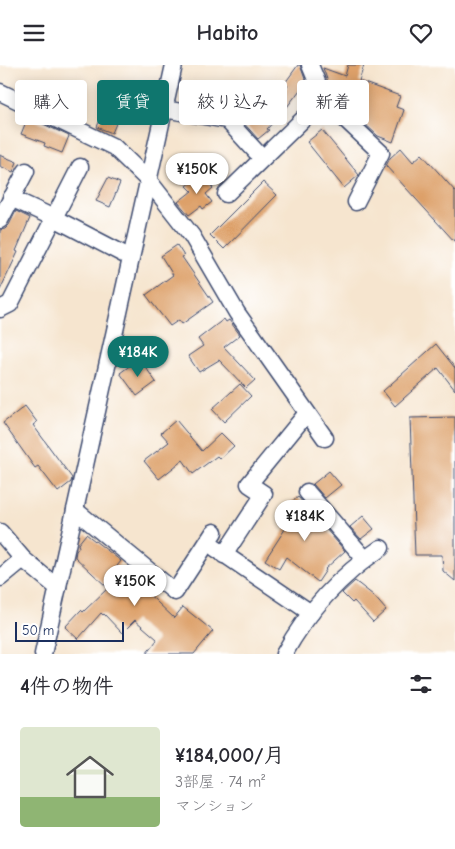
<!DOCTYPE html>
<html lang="ja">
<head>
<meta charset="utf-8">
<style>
	:root { --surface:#fff; --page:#f7f7f7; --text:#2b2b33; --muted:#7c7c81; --accent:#0f766e }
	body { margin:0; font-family:"Comic Neue","Klee One",sans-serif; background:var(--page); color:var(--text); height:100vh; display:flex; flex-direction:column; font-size:19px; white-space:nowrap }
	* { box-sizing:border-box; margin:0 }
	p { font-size:16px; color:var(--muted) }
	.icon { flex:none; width:28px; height:28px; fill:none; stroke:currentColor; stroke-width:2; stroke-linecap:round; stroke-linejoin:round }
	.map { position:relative; height:589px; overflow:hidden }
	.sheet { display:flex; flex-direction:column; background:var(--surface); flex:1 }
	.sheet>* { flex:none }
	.guide { position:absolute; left:15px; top:15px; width:425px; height:45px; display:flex; gap:10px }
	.scale { position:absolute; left:15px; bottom:12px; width:109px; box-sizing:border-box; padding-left:5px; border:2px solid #1b2f5e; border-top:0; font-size:14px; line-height:18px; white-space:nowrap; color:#1b2f5e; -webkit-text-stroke:4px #fff; paint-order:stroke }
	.price { position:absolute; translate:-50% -42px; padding:0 11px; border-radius:18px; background:#fff; color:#222; font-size:16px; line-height:32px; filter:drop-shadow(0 1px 2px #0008) }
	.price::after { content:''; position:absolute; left:50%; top:30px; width:15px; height:11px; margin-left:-8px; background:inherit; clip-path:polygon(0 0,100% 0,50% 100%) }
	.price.current { background:var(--accent); color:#fff }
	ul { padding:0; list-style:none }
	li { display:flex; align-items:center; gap:15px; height:125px; padding:0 20px }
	li span { display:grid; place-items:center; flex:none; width:140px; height:100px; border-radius:5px; color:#555 }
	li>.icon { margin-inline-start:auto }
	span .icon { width:60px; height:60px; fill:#fffc; stroke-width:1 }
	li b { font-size:21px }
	h2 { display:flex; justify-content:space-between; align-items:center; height:60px; padding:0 20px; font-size:21px }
	.pill { padding:0 18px; border-radius:5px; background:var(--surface); box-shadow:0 2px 12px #0003; font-size:18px; line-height:45px }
	.pill.current { background:var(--accent); color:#fff }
	header { display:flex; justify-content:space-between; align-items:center; height:65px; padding:0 20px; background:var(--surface); font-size:22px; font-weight:800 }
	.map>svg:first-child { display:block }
	.building { fill:#dda069 }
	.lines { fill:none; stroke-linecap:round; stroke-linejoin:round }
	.minor-casing { stroke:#3c4a6f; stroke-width:19 }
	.minor { stroke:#fff; stroke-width:16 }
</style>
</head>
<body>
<header><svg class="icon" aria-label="menu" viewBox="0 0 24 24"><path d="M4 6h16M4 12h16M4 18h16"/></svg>Habito<svg class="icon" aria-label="heart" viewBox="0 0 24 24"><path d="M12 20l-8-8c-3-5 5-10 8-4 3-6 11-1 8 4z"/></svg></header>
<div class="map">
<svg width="455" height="589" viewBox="0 0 455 589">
	<rect width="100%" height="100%" fill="#fff"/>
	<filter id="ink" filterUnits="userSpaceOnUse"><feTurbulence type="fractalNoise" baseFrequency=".02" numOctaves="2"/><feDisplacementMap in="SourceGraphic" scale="10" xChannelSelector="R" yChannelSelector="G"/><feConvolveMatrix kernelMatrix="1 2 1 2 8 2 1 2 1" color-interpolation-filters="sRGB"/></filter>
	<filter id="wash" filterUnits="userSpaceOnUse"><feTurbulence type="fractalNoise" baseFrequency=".0096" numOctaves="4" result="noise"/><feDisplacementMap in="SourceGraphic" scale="20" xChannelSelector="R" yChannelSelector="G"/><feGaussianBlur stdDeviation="1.12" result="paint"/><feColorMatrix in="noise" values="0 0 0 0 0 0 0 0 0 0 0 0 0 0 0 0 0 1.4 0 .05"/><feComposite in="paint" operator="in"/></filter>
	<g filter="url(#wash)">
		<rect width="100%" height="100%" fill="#f6e5cf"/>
		<g id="blocks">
			<!-- building -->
			<g class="building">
				<path d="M298,0H300L306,17L287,42L267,64L269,65L258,74L241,55L254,43L261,51L288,21L285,18Z"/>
				<path d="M348,0H364L359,16L400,31L396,42L404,45L393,77L378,71L332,28L323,3L345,11Z"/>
				<path d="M105,43L120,49L112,68L97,62Z"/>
				<path d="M28,52L69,71L62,88L44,81L45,78L21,69Z"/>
				<path d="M322,65L359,110L344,123L307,77Z"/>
				<path d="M401,83L413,97L422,89L455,126V177L386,101L390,93Z"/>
				<path d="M0,90L17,97L13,107L0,101Z"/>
				<path d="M202,109L213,123L206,129L212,137L203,144L201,141L189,150L178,137L192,126L187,121Z"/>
				<path d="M108,113L120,118L110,142L96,136Z"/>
				<path d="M263,117L277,130L224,184L210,170Z"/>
				<path d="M16,146L30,153L16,186L18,187L0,225V165L5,164L9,160Z"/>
				<path d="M177,180L184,191L182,192L213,237L182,259L179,255L170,261L146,230L173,210L161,191Z"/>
				<path d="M224,254L226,257L229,255L240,270L224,282L255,315L246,323L219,295L199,307L188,291L203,281L198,274Z"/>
				<path d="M436,279L455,303V325L438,303L395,341L383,326Z"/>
				<path d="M135,297L140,303L144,300L156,317L137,331L120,308Z"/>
				<path d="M240,319L251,331L224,357L212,344Z"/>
				<path d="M25,341L37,357L33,360L72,413L71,417L58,427L38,401L35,403L3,358Z"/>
				<path d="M455,352V516L443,506L442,490H415L410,353Z"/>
				<path d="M176,355L202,386L221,368L234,381L220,394L217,391L193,409L183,395L159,414L144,396L169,377L161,368Z"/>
				<path d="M329,406L341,420L325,433L313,419Z"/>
				<path d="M298,432L345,486L325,504L326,505L318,517L286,492L279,504L265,495L289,458L279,447Z"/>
				<path d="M363,451L374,464L361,474L350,462Z"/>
				<path d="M86,469L121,496L114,505L137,523L139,520L174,553L183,542L213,566L194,589H146L157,575V574L135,555L122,568L104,549L103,550L101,548L78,574L65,562L81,545L83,547L108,523L75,492L76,486L79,482L78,479Z"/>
				<path d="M355,516L373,530L386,545L373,557L354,536L352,538L342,528Z"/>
			</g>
		</g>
	</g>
	<g filter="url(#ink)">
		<use href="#blocks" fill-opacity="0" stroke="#3c4a6f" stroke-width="1"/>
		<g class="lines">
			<defs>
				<g id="minor">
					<path d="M310,0L324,34L381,88L356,137"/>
					<path d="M0,27L114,82L149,116L192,171L237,248L325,373"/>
					<path d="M164,44L227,55L262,93"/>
					<path d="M226,129L324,34"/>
					<path d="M11,133L54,153L131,193"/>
					<path d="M0,155L26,106"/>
					<path d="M0,244L10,239L80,102"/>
					<path d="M307,427L365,494"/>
					<path d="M75,445L175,527L214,467"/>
					<path d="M0,467L23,494L58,523"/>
					<path d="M215,483L311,548"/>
					<path d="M224,490L264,429L249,419L307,348"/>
					<path d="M0,513L23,494"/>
					<path d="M43,589L174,0"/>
					<path d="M284,589C307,547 341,510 381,483"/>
				</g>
			</defs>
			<!-- minor casing -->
			<use href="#minor" class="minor-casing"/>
			<!-- minor -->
			<use href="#minor" class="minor"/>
		</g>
	</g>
</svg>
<div class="scale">50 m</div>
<b class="price" style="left:197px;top:130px">¥150K</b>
<b class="price current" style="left:138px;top:313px">¥184K</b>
<b class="price" style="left:305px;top:477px">¥184K</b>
<b class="price" style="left:135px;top:542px">¥150K</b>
<div class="guide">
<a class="pill">購入</a>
<a class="pill current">賃貸</a>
<a class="pill">絞り込み</a>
<a class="pill">新着</a>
</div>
</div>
<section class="sheet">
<h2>4件の物件<svg class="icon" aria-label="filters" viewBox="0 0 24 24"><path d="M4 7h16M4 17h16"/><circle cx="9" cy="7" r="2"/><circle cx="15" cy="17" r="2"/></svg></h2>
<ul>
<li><span style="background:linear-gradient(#dfe7d0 70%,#8fb573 0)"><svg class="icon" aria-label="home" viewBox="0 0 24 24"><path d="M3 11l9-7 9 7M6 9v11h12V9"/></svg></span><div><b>¥184,000/月</b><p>3部屋 · 74 m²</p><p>マンション</p></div></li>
</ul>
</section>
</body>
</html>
